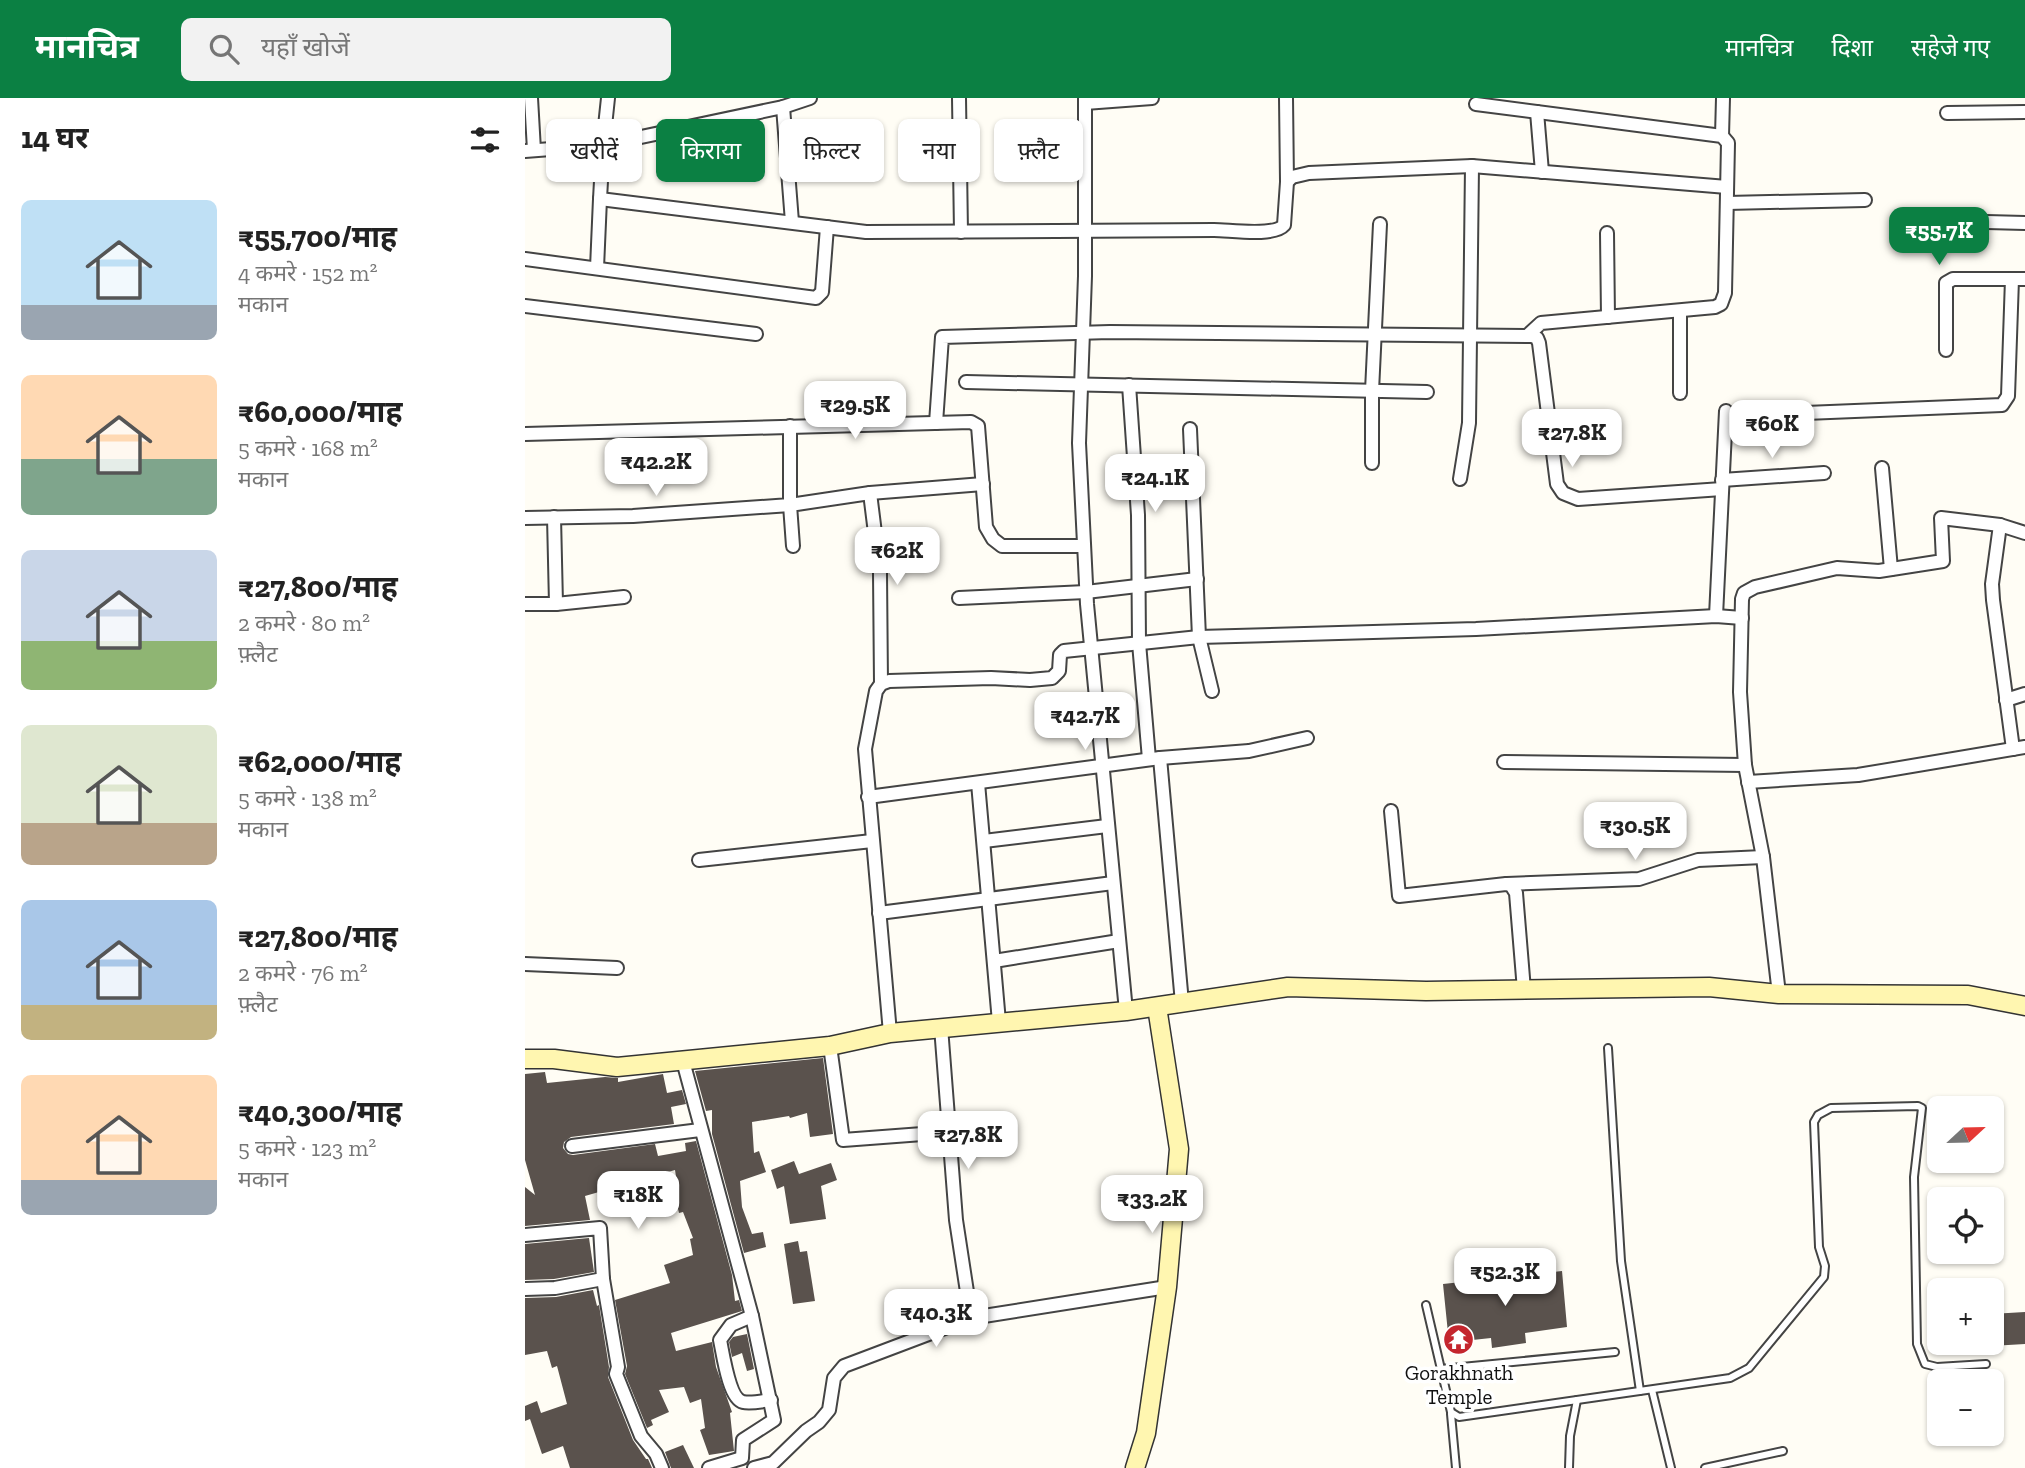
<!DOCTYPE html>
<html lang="hi">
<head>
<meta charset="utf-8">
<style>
	:root { --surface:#fff; --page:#f2f2f2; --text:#222; --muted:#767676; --accent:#0b8043 }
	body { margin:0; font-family:"Zilla Slab","Noto Sans Devanagari",serif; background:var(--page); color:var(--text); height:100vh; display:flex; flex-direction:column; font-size:26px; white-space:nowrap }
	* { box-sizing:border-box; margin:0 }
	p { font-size:23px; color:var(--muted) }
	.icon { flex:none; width:38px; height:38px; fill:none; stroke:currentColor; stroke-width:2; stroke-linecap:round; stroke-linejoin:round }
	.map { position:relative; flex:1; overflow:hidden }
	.details { display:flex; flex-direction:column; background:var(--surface); width:525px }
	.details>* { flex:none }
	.hud { position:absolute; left:21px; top:21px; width:665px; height:63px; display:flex; gap:14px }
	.needle { width:46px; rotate:68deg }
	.buttons { position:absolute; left:1402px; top:998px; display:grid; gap:14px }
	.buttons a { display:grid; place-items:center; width:77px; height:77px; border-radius:10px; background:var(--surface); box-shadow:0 2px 5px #0004; font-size:35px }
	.price { position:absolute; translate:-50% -60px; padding:0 16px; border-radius:14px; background:#fff; color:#222; font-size:23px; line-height:46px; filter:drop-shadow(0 2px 4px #0008) }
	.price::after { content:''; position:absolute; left:50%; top:42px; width:21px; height:16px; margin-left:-10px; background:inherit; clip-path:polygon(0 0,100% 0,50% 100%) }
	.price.selected { background:var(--accent); color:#fff }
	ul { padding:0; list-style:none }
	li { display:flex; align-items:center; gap:21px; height:175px; padding:0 21px }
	li span { display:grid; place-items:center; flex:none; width:196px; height:140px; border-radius:10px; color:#555 }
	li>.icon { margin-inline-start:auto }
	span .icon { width:84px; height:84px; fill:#fffc; stroke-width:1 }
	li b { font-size:30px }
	h2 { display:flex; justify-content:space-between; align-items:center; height:84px; padding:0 21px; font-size:30px }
	.chip { padding:0 24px; border-radius:10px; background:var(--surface); box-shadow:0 2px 5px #0004; font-size:24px; line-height:63px }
	.chip.selected { background:var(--accent); color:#fff }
	header { display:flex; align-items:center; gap:42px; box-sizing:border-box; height:98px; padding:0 35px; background:var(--accent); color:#fff }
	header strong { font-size:33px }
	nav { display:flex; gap:38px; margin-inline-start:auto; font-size:24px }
	.search { width:490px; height:63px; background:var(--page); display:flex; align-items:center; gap:18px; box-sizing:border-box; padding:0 24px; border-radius:10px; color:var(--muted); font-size:26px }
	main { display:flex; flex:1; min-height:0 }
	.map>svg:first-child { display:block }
	.building { fill:#5a524d }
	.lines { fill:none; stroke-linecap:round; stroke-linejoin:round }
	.lane-casing { stroke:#444; stroke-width:10 }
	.street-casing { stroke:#444; stroke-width:16 }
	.secondary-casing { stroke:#333; stroke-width:21 }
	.lane { stroke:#fff; stroke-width:6 }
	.street { stroke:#fff; stroke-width:12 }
	.secondary { stroke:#fff6b0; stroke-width:18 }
	.labels { text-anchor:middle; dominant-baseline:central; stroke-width:7; stroke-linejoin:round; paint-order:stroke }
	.poi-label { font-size:21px; fill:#111; stroke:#fff }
</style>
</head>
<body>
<header>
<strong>मानचित्र</strong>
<div class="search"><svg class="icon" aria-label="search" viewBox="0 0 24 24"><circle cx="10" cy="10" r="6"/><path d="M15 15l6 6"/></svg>यहाँ खोजें</div>
<nav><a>मानचित्र</a><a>दिशा</a><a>सहेजे गए</a></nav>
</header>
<main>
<section class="details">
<h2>14 घर<svg class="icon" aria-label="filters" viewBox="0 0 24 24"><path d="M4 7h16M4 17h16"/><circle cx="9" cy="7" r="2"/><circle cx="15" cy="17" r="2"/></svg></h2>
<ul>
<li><span style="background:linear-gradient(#bfe0f5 75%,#9aa5b1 0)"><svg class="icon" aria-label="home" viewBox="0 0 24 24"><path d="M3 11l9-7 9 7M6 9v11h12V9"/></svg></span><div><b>₹55,700/माह</b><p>4 कमरे · 152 m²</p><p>मकान</p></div></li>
<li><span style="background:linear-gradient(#ffd9b3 60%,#7fa58c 0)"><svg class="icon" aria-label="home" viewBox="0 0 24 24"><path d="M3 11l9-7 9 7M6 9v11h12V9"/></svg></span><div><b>₹60,000/माह</b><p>5 कमरे · 168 m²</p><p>मकान</p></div></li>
<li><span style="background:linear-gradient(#c9d6e8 65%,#8fb573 0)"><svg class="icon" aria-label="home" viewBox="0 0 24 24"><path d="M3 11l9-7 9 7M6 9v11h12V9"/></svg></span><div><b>₹27,800/माह</b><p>2 कमरे · 80 m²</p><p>फ़्लैट</p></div></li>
<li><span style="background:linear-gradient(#dfe7d0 70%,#b9a48a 0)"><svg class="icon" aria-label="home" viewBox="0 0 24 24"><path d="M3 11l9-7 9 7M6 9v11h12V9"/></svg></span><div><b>₹62,000/माह</b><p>5 कमरे · 138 m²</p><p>मकान</p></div></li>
<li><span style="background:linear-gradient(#a9c7e8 75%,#c2b280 0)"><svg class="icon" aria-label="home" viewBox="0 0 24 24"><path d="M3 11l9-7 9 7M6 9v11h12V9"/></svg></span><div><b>₹27,800/माह</b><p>2 कमरे · 76 m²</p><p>फ़्लैट</p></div></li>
<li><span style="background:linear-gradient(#ffd9b3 75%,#9aa5b1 0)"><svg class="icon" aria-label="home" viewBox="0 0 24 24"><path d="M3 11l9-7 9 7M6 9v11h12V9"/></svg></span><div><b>₹40,300/माह</b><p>5 कमरे · 123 m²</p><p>मकान</p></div></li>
</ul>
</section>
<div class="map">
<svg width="1500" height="1370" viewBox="0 0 1500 1370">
	<rect width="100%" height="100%" fill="#fffdf5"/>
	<!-- building -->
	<g class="building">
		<path d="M298,960L308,1036L285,1039L282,1015L265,1020L264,1018L227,1024L229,1055L234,1053L241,1074L215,1083L217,1109L227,1136L238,1134L241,1149L219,1155L187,1036V1012L181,1013L170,973Z"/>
		<path d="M20,974L22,985L80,979L93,980V984L138,976L142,995L157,992L161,1006L146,1009L149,1026L46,1039L39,1044L38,1050L43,1056L48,1057L130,1046L133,1058L161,1053L160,1045L171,1043L207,1177L210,1203L214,1202L217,1213L146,1235L151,1253L187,1244L191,1269L207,1314L205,1315L209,1353L184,1357L175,1332L180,1330L176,1301L165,1305L159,1289L134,1292L144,1314L126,1322L128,1327L122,1330L100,1276L102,1268L90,1202L145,1185L139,1167L168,1157L165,1141L168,1140L158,1114L154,1115L150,1098H154L150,1072L60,1098L65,1122L0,1128V1089L10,1097L0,1062V976Z"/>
		<path d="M269,1063L274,1076L306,1065L312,1082L296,1088L301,1121L265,1126L259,1088L252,1091L246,1072Z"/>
		<path d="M64,1140L69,1174L29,1181L0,1182V1146Z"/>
		<path d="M273,1143L275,1154L282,1153L290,1203L268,1206L259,1146Z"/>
		<path d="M1037,1173L1042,1229L1000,1235L1001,1245L967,1250L966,1240L929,1244L923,1235L918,1186Z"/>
		<path d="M68,1192L72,1208L74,1207L84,1269L83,1279L108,1342L121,1361H123L127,1370H45L38,1348L17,1356L5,1321L0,1323V1308L12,1303L16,1315L42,1306L32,1268L27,1270L22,1253L0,1257V1200L31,1199Z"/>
		<path d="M1500,1214V1246L1466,1248V1216Z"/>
		<path d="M222,1236L229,1271L222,1273L217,1255L207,1259L204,1244L208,1239Z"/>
		<path d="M158,1347L169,1370H146L140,1354Z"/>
	</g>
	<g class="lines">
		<defs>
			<g id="lane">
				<path d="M1083,950L1096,1163L1115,1293"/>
				<path d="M901,1207L926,1314L934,1319L1205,1280L1224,1270L1299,1179L1300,1168L1294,1149L1289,1024L1293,1017L1306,1010L1393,1008L1397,1010L1389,1079L1392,1246L1400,1266L1412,1269L1461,1266"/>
				<path d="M916,1271L1090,1254"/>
				<path d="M1127,1292L1146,1370"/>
				<path d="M926,1316L931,1370"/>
				<path d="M1044,1370L1045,1338L1052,1302"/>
				<path d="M1180,1370L1258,1353"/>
			</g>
			<g id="street">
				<path d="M6,0L9,52"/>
				<path d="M83,0L78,47L258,9L267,124"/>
				<path d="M434,0L436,134"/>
				<path d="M560,0V178L554,345L562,506L601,913"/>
				<path d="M761,0L762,84"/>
				<path d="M560,5L627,0"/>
				<path d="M951,6L1197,38L1203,45L1200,195L1196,206L1190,209L1016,225L1002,238"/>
				<path d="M258,9L285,0"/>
				<path d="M1012,14L1017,74"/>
				<path d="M1422,15L1500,14"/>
				<path d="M1197,38L1198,0"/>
				<path d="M0,53L78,47L75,101L341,134L689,132C705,132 749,139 759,127L762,84L767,79L784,75L947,68L1202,89"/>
				<path d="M1202,105L1340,102"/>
				<path d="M1423,123L1500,125"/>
				<path d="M1082,135L1083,219"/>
				<path d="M0,161L291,200L297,194L302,129"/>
				<path d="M72,170L75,101"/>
				<path d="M0,208L231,236"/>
				<path d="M1421,252V185L1428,181H1500"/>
				<path d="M441,284L902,294"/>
				<path d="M604,287L613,417L614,545L624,661"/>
				<path d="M1155,295V213"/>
				<path d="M1256,316L1477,307L1483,298L1487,181"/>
				<path d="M411,325L417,239L585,234L1007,238L1012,240L1014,245L1032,386L1038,395L1053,401L1197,391"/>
				<path d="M665,331L674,539L687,593"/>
				<path d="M0,336L446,324L453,328L461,429L468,441L477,448H559"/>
				<path d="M847,365V293L855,126"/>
				<path d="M1357,370L1366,471"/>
				<path d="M935,381L944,325L947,68"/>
				<path d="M1197,382L1299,375"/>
				<path d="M345,395L355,475L356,586"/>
				<path d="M29,419L31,506"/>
				<path d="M0,420L108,418L265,407V328"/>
				<path d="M1475,427L1467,486L1468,502L1488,651"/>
				<path d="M268,448L265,407L345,395L458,386"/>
				<path d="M434,500L561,494L672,481"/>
				<path d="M0,506H31L99,499"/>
				<path d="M1191,518L1201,313"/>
				<path d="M1481,602L1500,596"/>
				<path d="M635,660L657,905"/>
				<path d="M979,664L1220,667"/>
				<path d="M1223,684L1333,677L1500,649"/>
				<path d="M453,685L474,924"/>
				<path d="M343,699L635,660L724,653L782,640"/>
				<path d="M866,713L874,798L981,786L986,787L991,795L999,892"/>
				<path d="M459,743L582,728"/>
				<path d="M174,762L347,743"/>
				<path d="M982,786L1114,781L1173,762L1238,759"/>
				<path d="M354,815L588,785"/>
				<path d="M469,863L594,843"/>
				<path d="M0,866L92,870"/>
				<path d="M1254,896L1238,759L1220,667L1215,594L1217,501L1219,495L1230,489L1312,470L1354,473L1418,463L1416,420L1475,427L1500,435"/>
				<path d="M416,929L431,1122L446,1220"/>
				<path d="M365,935L340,651L351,593L356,586L364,583L466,580L505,582L527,580L534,573L535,557L539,553L674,539L951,531L1191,518L1217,520"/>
				<path d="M305,948L318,1042L424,1034"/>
				<path d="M158,963L227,1218L249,1322L218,1342L217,1360L184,1370"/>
				<path d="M47,1048L175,1032"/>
				<path d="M0,1137L75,1130L78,1181L93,1269L91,1276L116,1338L131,1356L137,1370"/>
				<path d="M0,1191L30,1190L78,1181"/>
				<path d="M227,1218L206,1227L195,1242C198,1256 204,1301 218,1304C226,1306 238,1303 246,1302"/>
				<path d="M229,1370L248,1365L281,1333L294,1324L304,1312L309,1280L319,1268L446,1220L642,1189"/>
			</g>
			<g id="secondary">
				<path d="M0,961H29L92,969L305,948L365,935L601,913L763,889L901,893L1184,889L1254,896L1443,897L1500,908"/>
				<path d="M610,1370L621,1335L642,1189L654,1051L632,909"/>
			</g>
		</defs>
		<!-- lane casing -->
		<use href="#lane" class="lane-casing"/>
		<!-- street casing -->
		<use href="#street" class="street-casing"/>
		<!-- secondary casing -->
		<use href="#secondary" class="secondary-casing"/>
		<!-- lane -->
		<use href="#lane" class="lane"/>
		<!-- street -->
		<use href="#street" class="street"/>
		<!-- secondary -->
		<use href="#secondary" class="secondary"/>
	</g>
	<!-- icons -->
	<defs>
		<symbol id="temple-disc" viewBox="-11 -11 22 22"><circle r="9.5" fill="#c4262e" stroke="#fff"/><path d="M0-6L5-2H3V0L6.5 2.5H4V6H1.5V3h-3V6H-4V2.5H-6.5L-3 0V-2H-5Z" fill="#fff"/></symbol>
	</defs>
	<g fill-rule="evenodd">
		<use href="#temple-disc" x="916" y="1224" width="35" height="35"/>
	</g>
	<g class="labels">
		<!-- poi labels -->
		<g class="poi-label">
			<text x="934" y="1274">Gorakhnath<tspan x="934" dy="24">Temple</tspan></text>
		</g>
	</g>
</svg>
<div class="buttons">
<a><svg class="needle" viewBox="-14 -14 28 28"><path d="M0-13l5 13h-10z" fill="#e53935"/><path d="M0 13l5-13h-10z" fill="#767676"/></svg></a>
<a><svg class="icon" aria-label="locate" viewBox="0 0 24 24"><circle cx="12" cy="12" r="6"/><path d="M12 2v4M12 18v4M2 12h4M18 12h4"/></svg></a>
<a>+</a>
<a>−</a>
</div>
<b class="price selected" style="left:1414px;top:169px">₹55.7K</b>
<b class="price" style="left:330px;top:343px">₹29.5K</b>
<b class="price" style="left:1247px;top:362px">₹60K</b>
<b class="price" style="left:1047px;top:371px">₹27.8K</b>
<b class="price" style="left:131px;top:400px">₹42.2K</b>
<b class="price" style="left:630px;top:416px">₹24.1K</b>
<b class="price" style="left:372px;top:489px">₹62K</b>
<b class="price" style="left:560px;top:654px">₹42.7K</b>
<b class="price" style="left:1110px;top:764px">₹30.5K</b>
<b class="price" style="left:443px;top:1073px">₹27.8K</b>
<b class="price" style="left:113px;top:1133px">₹18K</b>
<b class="price" style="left:627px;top:1137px">₹33.2K</b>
<b class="price" style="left:980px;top:1210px">₹52.3K</b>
<b class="price" style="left:411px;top:1251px">₹40.3K</b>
<div class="hud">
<a class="chip">खरीदें</a>
<a class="chip selected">किराया</a>
<a class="chip">फ़िल्टर</a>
<a class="chip">नया</a>
<a class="chip">फ़्लैट</a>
</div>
</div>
</main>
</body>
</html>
